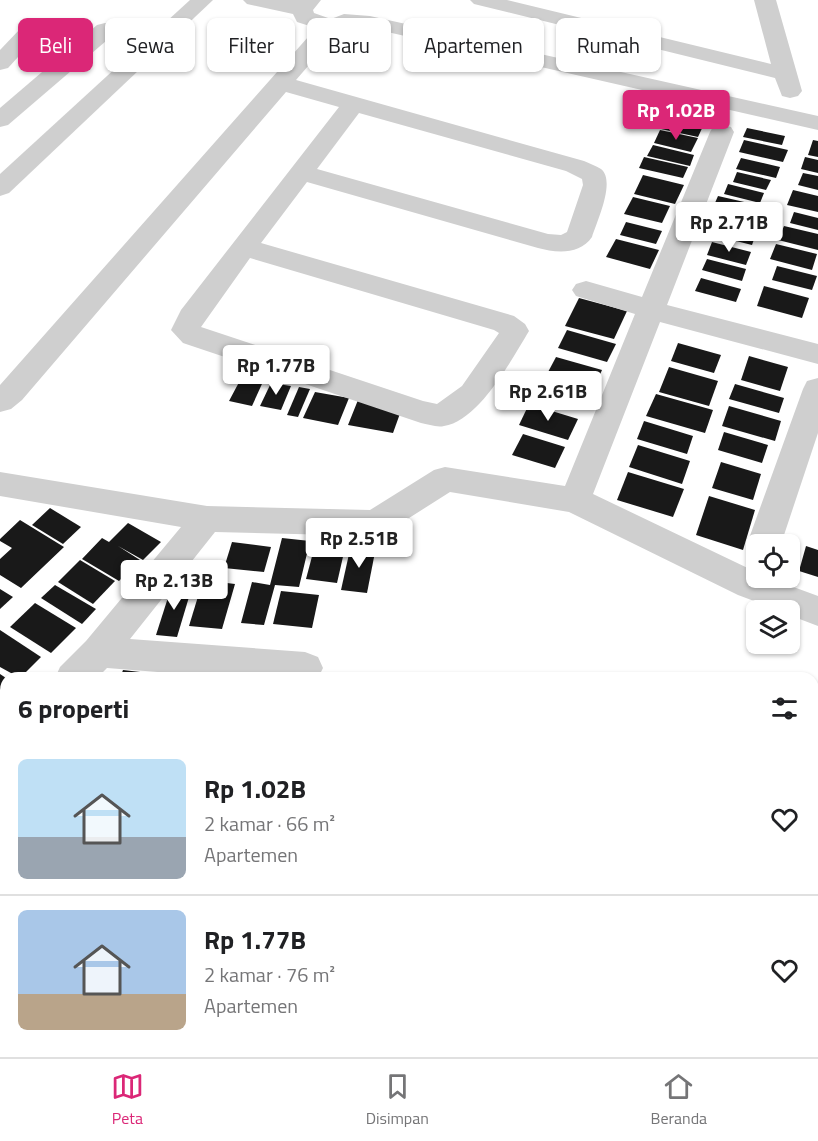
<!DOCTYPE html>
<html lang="id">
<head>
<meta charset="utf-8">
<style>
	:root { --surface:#fff; --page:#f2f2f2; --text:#202124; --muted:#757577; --line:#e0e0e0; --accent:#db2777 }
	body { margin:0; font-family:"Titillium Web",sans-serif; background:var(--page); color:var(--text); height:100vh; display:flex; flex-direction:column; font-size:22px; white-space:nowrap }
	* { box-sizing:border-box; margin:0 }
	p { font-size:20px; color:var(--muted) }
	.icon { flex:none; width:33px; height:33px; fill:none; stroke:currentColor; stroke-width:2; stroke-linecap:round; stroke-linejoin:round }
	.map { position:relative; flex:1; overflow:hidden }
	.side { position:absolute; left:0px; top:672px; width:819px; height:386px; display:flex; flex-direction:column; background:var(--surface); border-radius:18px 18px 0 0; box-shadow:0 2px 4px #0004 }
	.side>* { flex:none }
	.guide { position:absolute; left:18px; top:18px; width:783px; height:54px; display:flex; gap:12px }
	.fabs { position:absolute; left:746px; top:534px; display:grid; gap:12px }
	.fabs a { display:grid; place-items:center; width:54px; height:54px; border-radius:9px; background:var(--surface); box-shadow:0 2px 4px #0004; font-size:30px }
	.price { position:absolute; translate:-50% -51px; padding:0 14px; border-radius:6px; background:#fff; color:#222; font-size:20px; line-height:39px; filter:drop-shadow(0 2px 3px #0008) }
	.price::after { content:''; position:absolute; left:50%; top:36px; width:18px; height:14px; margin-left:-9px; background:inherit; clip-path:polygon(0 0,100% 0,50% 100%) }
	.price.current { background:var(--accent); color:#fff }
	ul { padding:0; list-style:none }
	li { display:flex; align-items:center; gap:18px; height:150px; padding:0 18px }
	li+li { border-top:2px solid var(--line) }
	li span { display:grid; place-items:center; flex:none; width:168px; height:120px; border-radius:9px; color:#555 }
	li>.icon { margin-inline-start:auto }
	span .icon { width:72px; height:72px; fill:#fffc; stroke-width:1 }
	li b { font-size:26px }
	h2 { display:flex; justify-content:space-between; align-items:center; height:72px; padding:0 18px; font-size:26px }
	.pill { padding:0 21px; border-radius:9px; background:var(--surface); box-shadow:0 2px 4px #0004; font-size:21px; line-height:54px }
	.pill.current { background:var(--accent); color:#fff }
	.dock { display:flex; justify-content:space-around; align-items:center; height:84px; border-top:2px solid var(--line); background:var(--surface); font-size:16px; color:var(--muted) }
	.dock a { display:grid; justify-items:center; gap:3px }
	.dock .current { color:var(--accent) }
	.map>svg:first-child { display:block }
	.building { fill:#191919 }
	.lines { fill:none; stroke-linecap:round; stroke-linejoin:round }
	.minor { fill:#cfcfcf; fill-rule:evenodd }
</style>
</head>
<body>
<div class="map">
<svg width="818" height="1057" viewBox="0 0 818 1057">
	<rect width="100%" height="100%" fill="#fff"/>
	<!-- building -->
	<g class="building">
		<path d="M667,115L704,124L698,137L661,129Z"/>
		<path d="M747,128L785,136L782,145L743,137Z"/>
		<path d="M660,130L698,138L691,152L654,143Z"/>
		<path d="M744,140L788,150L783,162L739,152Z"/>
		<path d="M813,140L818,141V157L808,155Z"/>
		<path d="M653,145L694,155L690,166L647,156Z"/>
		<path d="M644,157L688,167L683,178L639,168Z"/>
		<path d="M805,157L818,160V173L801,169Z"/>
		<path d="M741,158L780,167L776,178L736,169Z"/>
		<path d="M737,172L771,180L766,190L733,182Z"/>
		<path d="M803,173L818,176V190L798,185Z"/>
		<path d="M643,175L684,185L675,204L634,194Z"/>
		<path d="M728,184L764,193L760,203L724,194Z"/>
		<path d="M793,190L818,196V212L787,205Z"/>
		<path d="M718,196L770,208L764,225L711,212Z"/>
		<path d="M633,197L670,206L662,223L624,214Z"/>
		<path d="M794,212L818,218V230L790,223Z"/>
		<path d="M722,220L758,228L752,245L716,236Z"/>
		<path d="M626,222L662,231L656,244L620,235Z"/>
		<path d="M784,226L818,234V250L778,240Z"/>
		<path d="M616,239L659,250L650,269L606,257Z"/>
		<path d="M712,242L751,252L746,265L707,255Z"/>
		<path d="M776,244L817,254L812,270L770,259Z"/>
		<path d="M707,259L746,269L742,281L702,270Z"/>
		<path d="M777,266L817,276L812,290L772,280Z"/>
		<path d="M701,278L741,289L736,302L695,291Z"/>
		<path d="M764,286L809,298L802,318L757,306Z"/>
		<path d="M579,298L627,311L614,339L565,326Z"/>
		<path d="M567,330L616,344L607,362L558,348Z"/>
		<path d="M678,343L721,355L714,373L671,361Z"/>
		<path d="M749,356L788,367L780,391L741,380Z"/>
		<path d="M556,357L602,370L594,388L547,374Z"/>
		<path d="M669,367L718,381L709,406L659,392Z"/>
		<path d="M245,371L266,375L252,406L229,401Z"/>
		<path d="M541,376L585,389L575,410L530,397Z"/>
		<path d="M271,383L291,386L281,410L260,406Z"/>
		<path d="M735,384L784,398L779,413L729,399Z"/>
		<path d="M299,387L310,389L298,417L287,415Z"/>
		<path d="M315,392L349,398L338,425L303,418Z"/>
		<path d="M656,394L713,410L705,433L646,416Z"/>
		<path d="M358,400L402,408L393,433L348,425Z"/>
		<path d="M529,404L578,419L568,440L519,425Z"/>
		<path d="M729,406L781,421L775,441L722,426Z"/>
		<path d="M644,421L693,436L687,454L637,439Z"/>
		<path d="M724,432L768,445L762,463L718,450Z"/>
		<path d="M523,434L565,447L555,468L512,455Z"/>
		<path d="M638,445L690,461L682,484L629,467Z"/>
		<path d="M721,462L761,474L753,500L712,488Z"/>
		<path d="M628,472L684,489L673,517L617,500Z"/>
		<path d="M709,496L755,510L743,550L696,535Z"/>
		<path d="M50,508L81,527L63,544L32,525Z"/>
		<path d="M20,520L64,547L21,588L0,575V559L12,548L0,541V539Z"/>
		<path d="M128,523L161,542L143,560L118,546L140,560L119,581L82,559L102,538L109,542Z"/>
		<path d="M282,538L310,541L299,587L275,585L264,625L241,623L252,582L270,585Z"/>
		<path d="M232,542L271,547L264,572L224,568Z"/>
		<path d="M315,545L345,548L337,583L306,579Z"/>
		<path d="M351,545L376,547L367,593L341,590Z"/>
		<path d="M806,546L818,550V577L799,571Z"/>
		<path d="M80,560L115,581L93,604L58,582Z"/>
		<path d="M203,580L235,584L222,629L189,626Z"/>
		<path d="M55,585L96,609L82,624L41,598Z"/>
		<path d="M172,585L192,587L177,637L156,635Z"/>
		<path d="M0,589L13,597L0,609Z"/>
		<path d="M281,591L319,595L312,628L273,624Z"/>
		<path d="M35,603L76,628L51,653L10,627Z"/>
		<path d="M0,630L41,657L20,678L0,667Z"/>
		<path d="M123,670L166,675L165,678H120Z"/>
		<path d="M177,673L206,677V678H176Z"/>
		<path d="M0,674L6,678V700L0,706Z"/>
	</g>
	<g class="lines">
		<!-- minor -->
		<g class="minor">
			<path d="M190,0H213L9,193L0,196V174Z"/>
			<path d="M243,0H321L313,10L314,13L331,19L344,14L370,16L818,116V130L370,28L348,27L334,36L296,80L584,161C589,163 596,166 601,169C616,181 597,221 592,237C580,255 556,253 538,248L307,182L261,243L514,316L525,324L529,331C512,359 479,421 444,426C437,428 428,424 421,423L183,343L171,330L181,310L339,107L286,92L22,400L11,409L0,412V385L316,28L297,22L293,14L247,4ZM359,113L566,171L582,179L583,185L567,232L561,235L548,234L317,169ZM250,258L494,330L499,333L462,386L437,404L423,401L201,327Z"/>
			<path d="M470,0H507L771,64L754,0H776L802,91L798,96L790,98L782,96L775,78L474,4Z"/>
			<path d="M105,23L113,25L116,30L113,35L8,125L0,127V108L97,25Z"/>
			<path d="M29,26L37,28L40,33L8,68L0,70V50L21,28Z"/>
			<path d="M722,125L731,127L734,132L667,305L818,344V364L660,322L593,494L756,572V578H769L818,596V626L789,615V610H778L738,595L569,512L450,492L387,532L375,536L215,532L130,639L305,652L318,657L323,668L318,678H234L107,668L97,678H55L60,667L86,641L181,527L0,496V472L207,506L370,510L434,470L445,467L565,486L635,314L576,296L572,290L576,284L586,281L642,297L710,132L713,127Z"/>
			<path d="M818,378V433L781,544H756V555L752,553L747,544L803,389L807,381Z"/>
			<path d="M6,725V762L0,764V727Z"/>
		</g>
	</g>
</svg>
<div class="fabs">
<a><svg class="icon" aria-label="locate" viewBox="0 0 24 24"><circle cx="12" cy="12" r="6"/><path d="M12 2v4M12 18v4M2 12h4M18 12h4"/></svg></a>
<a><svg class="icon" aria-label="layers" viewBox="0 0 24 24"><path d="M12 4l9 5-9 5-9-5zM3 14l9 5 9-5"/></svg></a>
</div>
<b class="price current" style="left:676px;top:141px">Rp 1.02B</b>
<b class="price" style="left:729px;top:253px">Rp 2.71B</b>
<b class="price" style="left:276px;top:396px">Rp 1.77B</b>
<b class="price" style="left:548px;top:422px">Rp 2.61B</b>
<b class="price" style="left:359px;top:569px">Rp 2.51B</b>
<b class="price" style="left:174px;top:611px">Rp 2.13B</b>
<div class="guide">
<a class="pill current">Beli</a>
<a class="pill">Sewa</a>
<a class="pill">Filter</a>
<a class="pill">Baru</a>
<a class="pill">Apartemen</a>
<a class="pill">Rumah</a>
</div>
<section class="side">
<h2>6 properti<svg class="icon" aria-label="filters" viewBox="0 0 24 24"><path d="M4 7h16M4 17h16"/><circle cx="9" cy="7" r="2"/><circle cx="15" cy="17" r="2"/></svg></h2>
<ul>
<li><span style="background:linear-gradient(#bfe0f5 65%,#9aa5b1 0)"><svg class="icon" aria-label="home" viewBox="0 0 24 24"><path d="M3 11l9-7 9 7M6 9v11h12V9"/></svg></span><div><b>Rp 1.02B</b><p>2 kamar · 66 m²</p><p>Apartemen</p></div><svg class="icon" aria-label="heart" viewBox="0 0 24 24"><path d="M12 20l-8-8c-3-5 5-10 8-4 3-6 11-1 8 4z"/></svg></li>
<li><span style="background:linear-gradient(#a9c7e8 70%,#b9a48a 0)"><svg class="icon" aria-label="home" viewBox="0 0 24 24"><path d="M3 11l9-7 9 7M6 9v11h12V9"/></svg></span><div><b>Rp 1.77B</b><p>2 kamar · 76 m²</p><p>Apartemen</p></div><svg class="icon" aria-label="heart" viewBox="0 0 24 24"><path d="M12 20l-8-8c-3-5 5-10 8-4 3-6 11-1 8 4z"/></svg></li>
</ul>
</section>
</div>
<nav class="dock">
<a class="current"><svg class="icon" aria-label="map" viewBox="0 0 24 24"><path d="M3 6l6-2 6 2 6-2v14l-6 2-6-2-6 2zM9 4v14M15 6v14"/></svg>Peta</a>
<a><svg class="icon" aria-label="saved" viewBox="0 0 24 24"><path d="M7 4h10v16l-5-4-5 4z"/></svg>Disimpan</a>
<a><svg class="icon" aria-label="home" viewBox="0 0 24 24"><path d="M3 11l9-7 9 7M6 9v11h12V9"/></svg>Beranda</a>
</nav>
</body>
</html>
